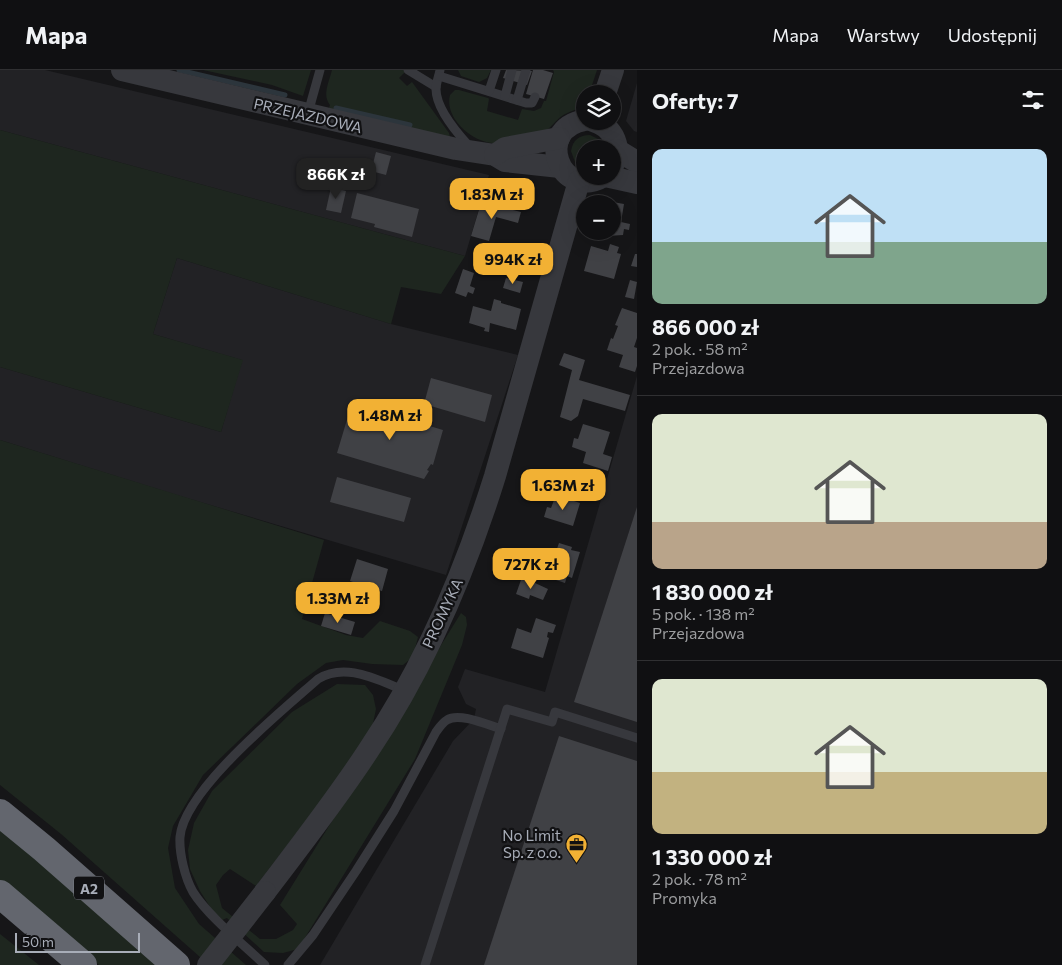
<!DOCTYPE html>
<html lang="pl">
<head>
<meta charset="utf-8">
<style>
	:root { --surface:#101012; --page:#19191b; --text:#f1f3f6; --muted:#9c9d9f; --line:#303032; --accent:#f2b134 }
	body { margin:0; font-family:Commissioner,sans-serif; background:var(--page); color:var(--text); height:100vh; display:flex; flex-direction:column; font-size:19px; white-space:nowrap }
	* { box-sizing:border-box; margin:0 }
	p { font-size:16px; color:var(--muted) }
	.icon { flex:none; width:28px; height:28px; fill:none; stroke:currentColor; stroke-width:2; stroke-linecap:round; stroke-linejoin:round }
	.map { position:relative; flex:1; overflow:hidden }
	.side { display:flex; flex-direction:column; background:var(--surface); width:425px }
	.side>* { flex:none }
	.buttons { position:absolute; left:576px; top:15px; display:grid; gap:10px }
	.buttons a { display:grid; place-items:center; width:45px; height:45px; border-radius:50%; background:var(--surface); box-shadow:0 5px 20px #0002,0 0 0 1px var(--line); font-size:25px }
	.scale { position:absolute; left:15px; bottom:12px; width:125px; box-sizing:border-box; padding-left:5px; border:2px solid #a8adb8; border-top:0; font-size:14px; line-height:18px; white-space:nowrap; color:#a8adb8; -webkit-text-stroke:4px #111113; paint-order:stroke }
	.price { position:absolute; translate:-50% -42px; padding:0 11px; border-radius:10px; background:var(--accent); color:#111; font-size:16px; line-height:32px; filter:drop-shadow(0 1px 2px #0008) }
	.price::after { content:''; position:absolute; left:50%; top:30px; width:15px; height:11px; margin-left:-8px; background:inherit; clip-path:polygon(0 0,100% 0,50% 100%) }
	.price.current { background:#222; color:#fff }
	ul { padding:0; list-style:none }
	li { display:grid; align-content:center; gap:10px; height:265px; padding:0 15px }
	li+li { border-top:1px solid var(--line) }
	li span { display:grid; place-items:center; height:155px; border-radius:10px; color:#555 }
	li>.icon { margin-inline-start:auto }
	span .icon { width:90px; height:90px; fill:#fffc; stroke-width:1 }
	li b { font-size:21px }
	h2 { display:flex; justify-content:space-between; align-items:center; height:60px; padding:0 15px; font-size:21px }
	header { display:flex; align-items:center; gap:30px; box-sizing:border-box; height:70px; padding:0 25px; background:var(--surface); border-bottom:1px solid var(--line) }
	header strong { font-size:24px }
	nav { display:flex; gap:28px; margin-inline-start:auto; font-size:18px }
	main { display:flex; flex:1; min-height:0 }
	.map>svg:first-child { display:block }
	.built { fill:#222225 }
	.green { fill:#1e261f }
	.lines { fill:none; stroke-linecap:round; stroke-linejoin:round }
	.stream { stroke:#2c353c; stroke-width:5 }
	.building { fill:#404145 }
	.service { stroke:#37383d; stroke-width:9 }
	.tertiary { stroke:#37383d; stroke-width:22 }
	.motorway { stroke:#63666e; stroke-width:28 }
	.tertiary-bridge { stroke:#37383d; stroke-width:22 }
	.labels { text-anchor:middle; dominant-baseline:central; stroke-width:4.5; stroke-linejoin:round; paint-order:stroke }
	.shield { fill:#111113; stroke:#7b7e86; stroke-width:1 }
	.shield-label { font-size:14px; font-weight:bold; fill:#a8adb8 }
	.street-label { font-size:15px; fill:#a8adb8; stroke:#111113 }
	.poi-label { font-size:15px; fill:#a8adb8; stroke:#111113; text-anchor:end }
</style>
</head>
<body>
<header>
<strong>Mapa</strong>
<nav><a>Mapa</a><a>Warstwy</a><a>Udostępnij</a></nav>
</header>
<main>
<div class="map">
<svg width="637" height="895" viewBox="0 0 637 895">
	<rect width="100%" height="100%" fill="#161618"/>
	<!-- built -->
	<g class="built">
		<path d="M0,0H45L489,105L465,186L0,60Z"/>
		<path d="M637,13V62L634,61L626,51Z"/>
		<path d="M177,188L391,254L518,285L446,505L180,426L0,370V297L221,362L242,290L153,264Z"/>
		<path d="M637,306V895H320L453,671L474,649L476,639L466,634L458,617L465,599L545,622Z"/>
	</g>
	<!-- green -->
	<g class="green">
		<path d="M203,0H311L303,26L272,15Z"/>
		<path d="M332,0H403L405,2L399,8L407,16L412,12L449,63L450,67L328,41L330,35C322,25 329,12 332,0Z"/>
		<path d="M458,0H491L487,8L479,12L461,6Z"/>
		<path d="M553,0H597L589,24H585C585,41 574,38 562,46C557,49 553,55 548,59C541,63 530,68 523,70C514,72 500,74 492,73C471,71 444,47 450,25L455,20H459L488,28L489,29L487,41L518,50L522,39L534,41L541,38L544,31H546L554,2Z"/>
		<path d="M0,60L465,186L441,224L401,217L391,254L177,188L153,264L243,290L221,362L0,297Z"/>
		<path d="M590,65L598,69L603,79H585V97L575,92L571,81C573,70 579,65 590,65Z"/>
		<path d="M0,370L324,470L302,549L346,565L363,568L380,551L410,561L418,567L413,587L403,595L372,594L343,590L326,593L297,614L203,705L173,756L168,778L175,818L199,854L246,895H209L61,764L0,715Z"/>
		<path d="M461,543L466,547L467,555L462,575L415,689L298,879L283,883L264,882L227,848L222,850L214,843L200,821L190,799L188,780L194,753L212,721L292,642L337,614L365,615L373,625L376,639L372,658L355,687L256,816L230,799L223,805L216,815L222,838L260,869H276L293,860L297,854L280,835Z"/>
		<path d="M0,756L161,895H99L0,811Z"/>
		<path d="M0,864L39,895H0Z"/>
	</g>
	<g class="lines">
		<!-- stream -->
		<g class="stream">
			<path d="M179,0L285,25"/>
			<path d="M336,38L410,55"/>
		</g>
	</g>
	<!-- building -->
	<g class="building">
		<path d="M506,0L532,1L527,15L503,8Z"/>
		<path d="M533,0H543L553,3L544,29L526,24Z"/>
		<path d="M376,82L391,86L386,105L371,101Z"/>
		<path d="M331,117L346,121L341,143L326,140Z"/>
		<path d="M357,123L419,139L412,167L374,157L375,154L351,148Z"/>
		<path d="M601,130L624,134L621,152L630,154L629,160L624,159L623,165L607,166L608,165L594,162L612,161V134H600Z"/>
		<path d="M481,133L497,138V136L521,142L518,153L496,147L489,171L471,166Z"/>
		<path d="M610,174L619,177L617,183L621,184L614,209L584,201L591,176L608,181Z"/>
		<path d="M488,178L518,186L519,181L539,186L534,205L485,192Z"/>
		<path d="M635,184H637V197L631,196Z"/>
		<path d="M463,199L474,203L470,216L475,218L473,224L468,222L466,227L455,223Z"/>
		<path d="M506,208L523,212L520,223L503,218Z"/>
		<path d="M630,210L637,212L634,229L625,227Z"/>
		<path d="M494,229L501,231V233L521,239L516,260L490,253L489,262L484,261L485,258L469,253L473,236L491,241Z"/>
		<path d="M622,238L637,243V268L634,277L637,278V296L635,302L619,297L623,285L607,280L611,268L613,269L618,256L615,255Z"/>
		<path d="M564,283L585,290L579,310L630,325L625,341L583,329L578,346L571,351L560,347L572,300L559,295Z"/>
		<path d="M431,308L492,325L485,352L424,334Z"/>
		<path d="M352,333L443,360L433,395L431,394L427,400L429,401L424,409L337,383Z"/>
		<path d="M583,354L610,362L603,384L612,387L608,401L583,393L586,382L572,377L574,368L578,369Z"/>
		<path d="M337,407L411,428L404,452L330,432Z"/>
		<path d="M556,425L580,433L573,456L544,447L547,437L551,438Z"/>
		<path d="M637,437V652L574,632Z"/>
		<path d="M559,473L572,477L571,480L580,482L572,508L567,506L565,513L547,507Z"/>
		<path d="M357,489L388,499L382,521L371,518L369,522L361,520L362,515L350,511Z"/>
		<path d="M522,507L548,519L543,530L530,525L529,529L516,524Z"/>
		<path d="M325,543L355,552L351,565L321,556Z"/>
		<path d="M536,548L556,555L553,563L548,562L547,567L549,568L543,588L511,578L517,558L531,563Z"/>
		<path d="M559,666L637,691V895H484Z"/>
	</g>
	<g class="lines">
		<!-- service -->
		<g class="service">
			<path d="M408,0L436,17"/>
			<path d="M440,0C439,6 436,13 436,19C436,38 457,63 469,76"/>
			<path d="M439,6L526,33H532L535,27"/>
			<path d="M489,21L496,0"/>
			<path d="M505,26L512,0"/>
			<path d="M517,30L526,0"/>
			<path d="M308,43L320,0"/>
			<path d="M265,895C244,875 208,846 193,822C185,808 179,783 180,767C184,720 283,640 318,609C346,592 377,610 404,620"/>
			<path d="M288,895L313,865L356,801L394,741L436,662C439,658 442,653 447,650C459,642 488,655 501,659"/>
			<path d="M425,895L507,639L552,652L555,642L637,668"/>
		</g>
		<!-- tertiary -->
		<g class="tertiary">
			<path d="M122,0L456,79L495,85L505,91L560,97"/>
			<path d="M605,24L613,0"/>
			<path d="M585,50C533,59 560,132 604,106"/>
			<path d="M593,51C614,57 623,78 612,97"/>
			<path d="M617,80L637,92"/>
			<path d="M495,85L505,78L559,68"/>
			<path d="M605,106L637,113"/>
			<path d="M265,822C300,776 336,730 368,681C424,598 465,502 495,406L579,111"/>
		</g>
		<!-- motorway -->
		<g class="motorway">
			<path d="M0,743L44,779L176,895"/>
			<path d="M0,824L83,895"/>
		</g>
		<!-- tertiary-bridge -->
		<path class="tertiary-bridge" d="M208,895L265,822"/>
	</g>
	<!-- icons -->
	<defs>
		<symbol id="office-pin" viewBox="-11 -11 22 30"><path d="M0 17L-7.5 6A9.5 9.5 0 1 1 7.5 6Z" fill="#f2b134" stroke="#111113"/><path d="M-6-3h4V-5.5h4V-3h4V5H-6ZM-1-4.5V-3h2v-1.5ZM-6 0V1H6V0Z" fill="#111"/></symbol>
	</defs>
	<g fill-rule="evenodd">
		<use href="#office-pin" x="564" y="762" width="25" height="34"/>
	</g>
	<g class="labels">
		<!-- shield labels -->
		<rect class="shield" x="74" y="806.5" width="30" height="23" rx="4"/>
		<g class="shield-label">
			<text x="89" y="818">A2</text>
		</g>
		<!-- street labels -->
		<g class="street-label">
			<text transform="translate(308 45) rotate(13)">PRZEJAZDOWA</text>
			<text transform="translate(442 543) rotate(-65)">PROMYKA</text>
		</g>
		<!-- poi labels -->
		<g class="poi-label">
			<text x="561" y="765">No Limit<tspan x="561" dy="17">Sp. z o.o.</tspan></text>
		</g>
	</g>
</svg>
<div class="buttons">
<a><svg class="icon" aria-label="layers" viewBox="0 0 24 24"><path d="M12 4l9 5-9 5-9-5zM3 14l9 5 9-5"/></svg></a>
<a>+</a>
<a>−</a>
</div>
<div class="scale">50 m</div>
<b class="price current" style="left:336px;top:130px">866K zł</b>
<b class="price" style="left:492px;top:150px">1.83M zł</b>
<b class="price" style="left:513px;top:215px">994K zł</b>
<b class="price" style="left:390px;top:371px">1.48M zł</b>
<b class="price" style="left:563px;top:441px">1.63M zł</b>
<b class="price" style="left:531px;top:520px">727K zł</b>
<b class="price" style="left:338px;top:554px">1.33M zł</b>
</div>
<section class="side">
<h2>Oferty: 7<svg class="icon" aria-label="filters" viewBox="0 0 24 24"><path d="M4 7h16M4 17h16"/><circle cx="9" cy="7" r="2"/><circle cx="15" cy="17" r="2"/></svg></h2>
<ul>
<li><span style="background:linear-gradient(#bfe0f5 60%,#7fa58c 0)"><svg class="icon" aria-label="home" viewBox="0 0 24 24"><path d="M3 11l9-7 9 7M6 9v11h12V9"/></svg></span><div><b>866 000 zł</b><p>2 pok. · 58 m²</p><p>Przejazdowa</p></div></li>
<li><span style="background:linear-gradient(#dfe7d0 70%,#b9a48a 0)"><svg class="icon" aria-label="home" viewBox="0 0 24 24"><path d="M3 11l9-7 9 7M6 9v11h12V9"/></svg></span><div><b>1 830 000 zł</b><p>5 pok. · 138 m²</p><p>Przejazdowa</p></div></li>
<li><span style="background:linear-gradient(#dfe7d0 60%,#c2b280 0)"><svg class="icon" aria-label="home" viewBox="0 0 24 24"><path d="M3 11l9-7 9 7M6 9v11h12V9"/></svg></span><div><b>1 330 000 zł</b><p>2 pok. · 78 m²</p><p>Promyka</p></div></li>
</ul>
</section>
</main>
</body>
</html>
